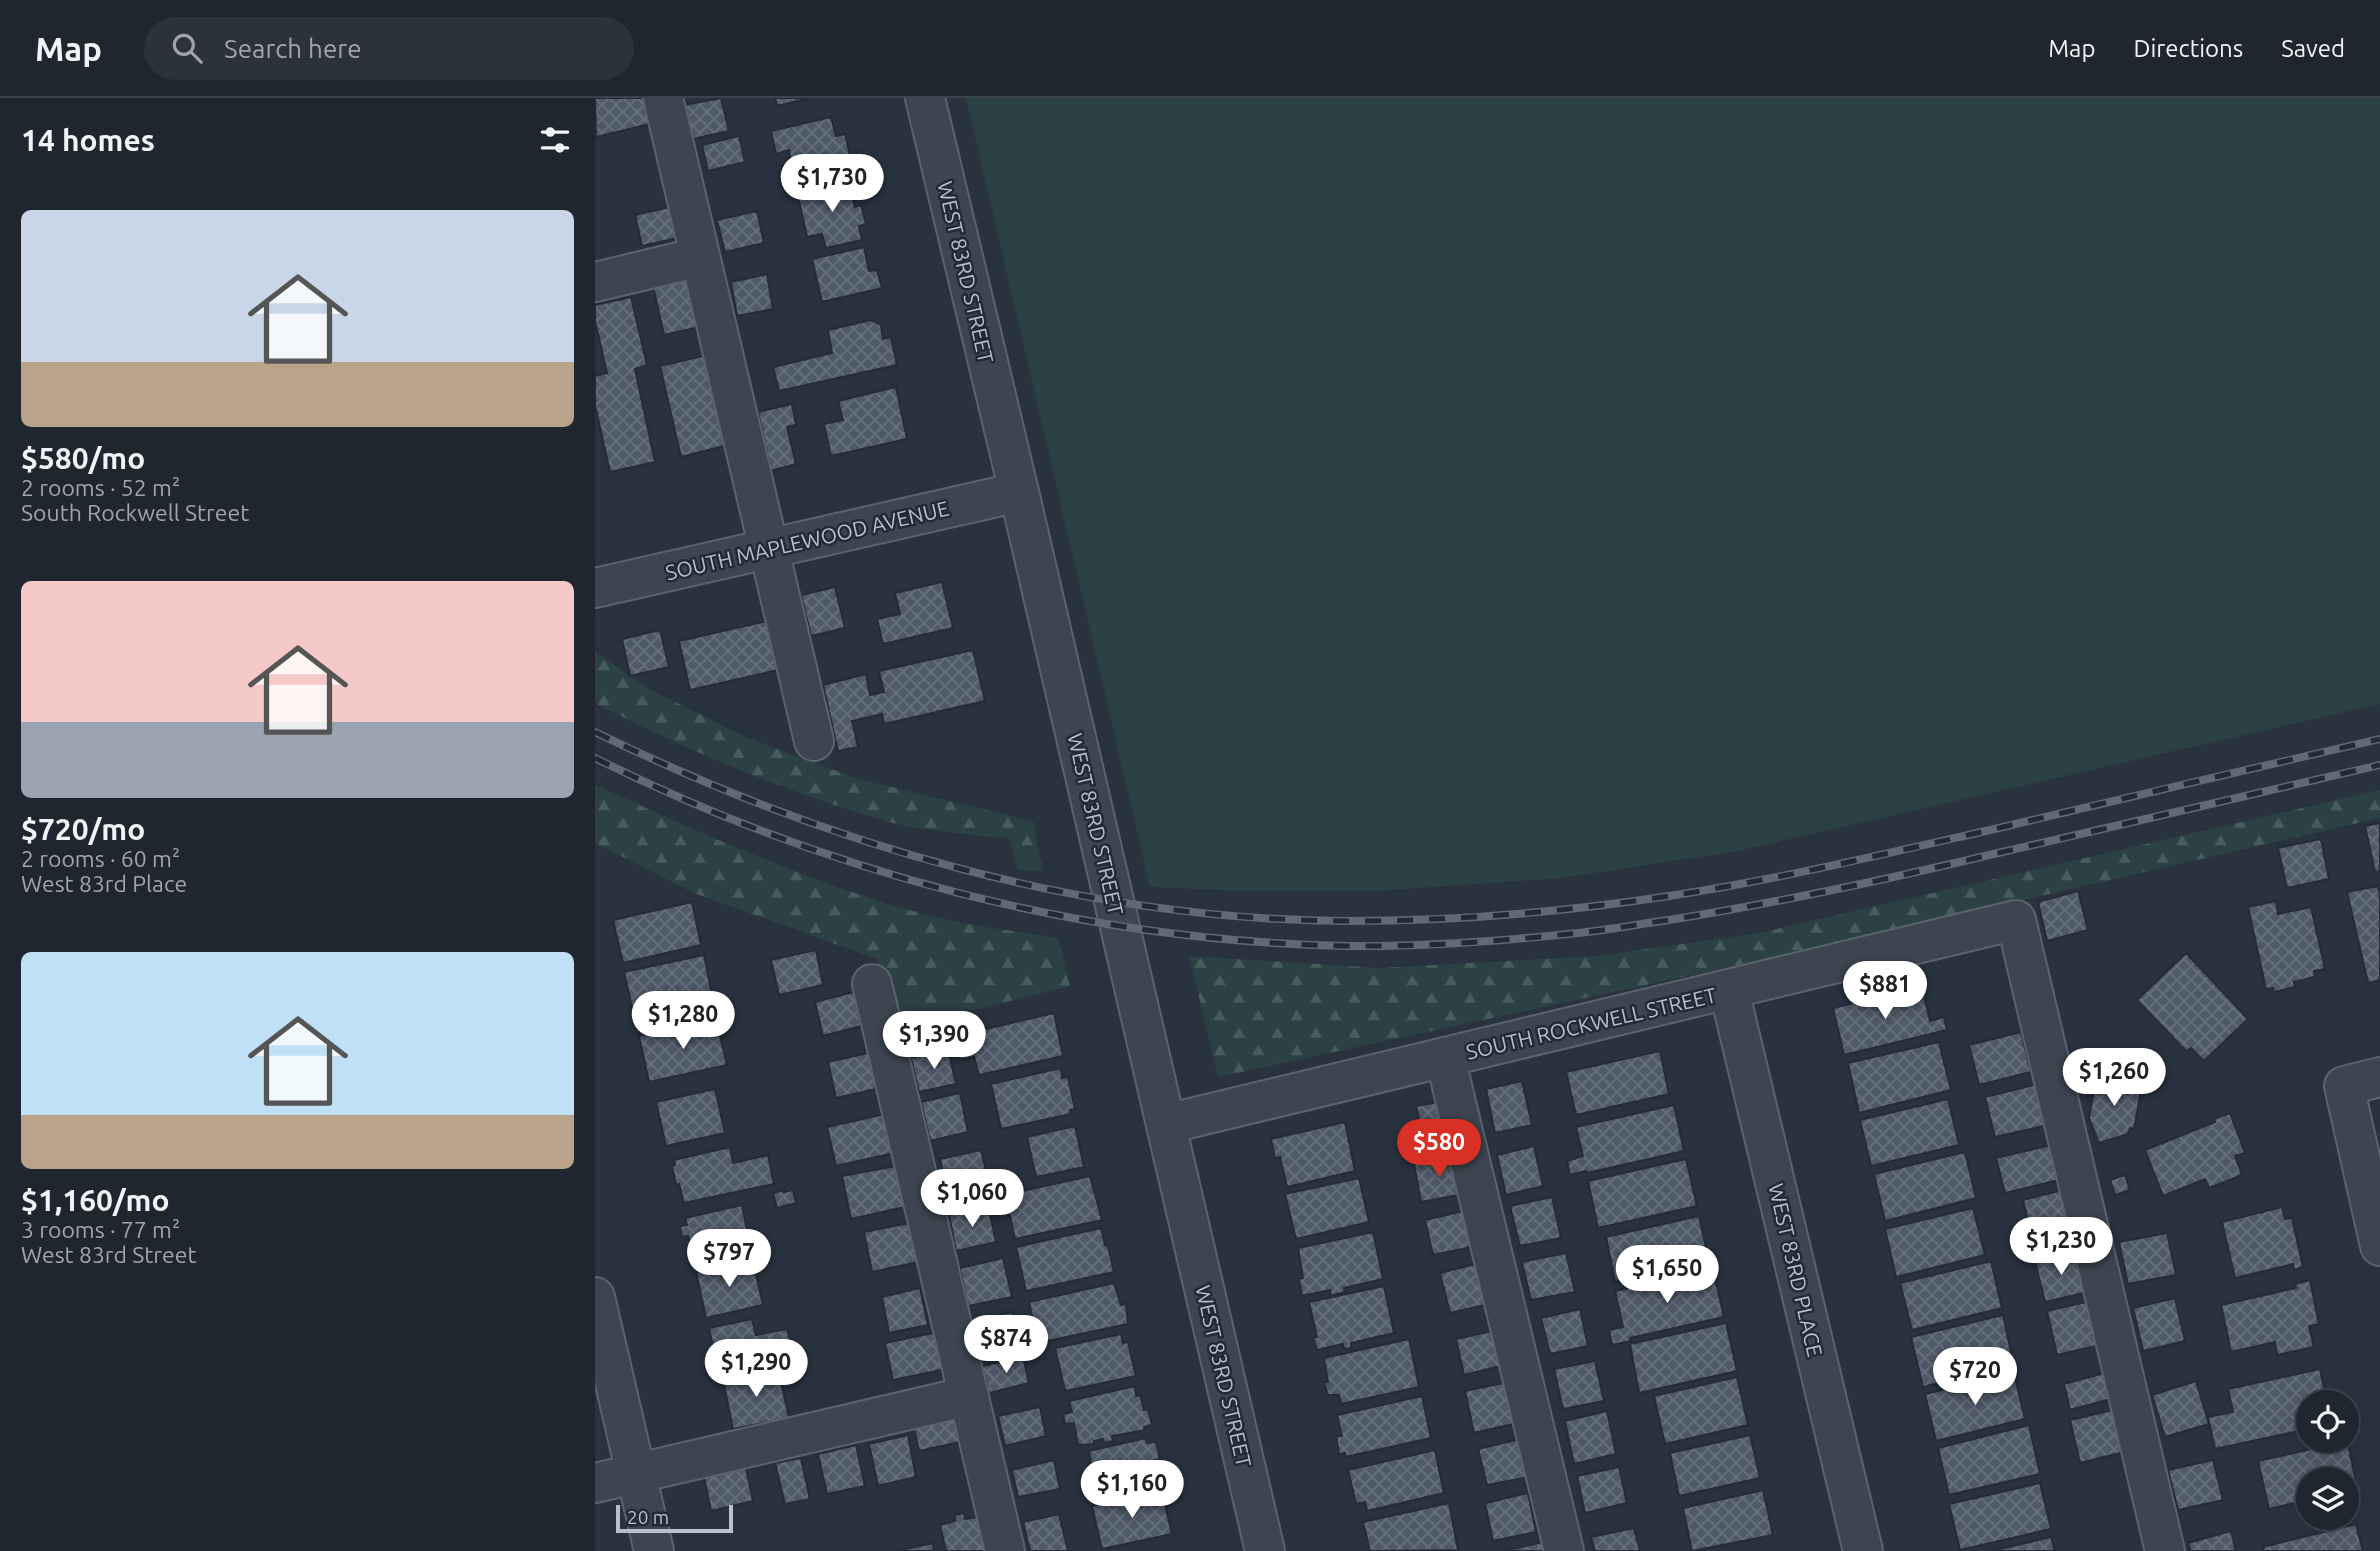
<!DOCTYPE html>
<html lang="en">
<head>
<meta charset="utf-8">
<style>
	:root { --surface:#1f2630; --page:#2c323c; --text:#f1f3f6; --muted:#a1a5ab; --line:#3c434c; --accent:#d93025 }
	body { margin:0; font-family:Ubuntu,sans-serif; background:var(--page); color:var(--text); height:100vh; display:flex; flex-direction:column; font-size:26px; white-space:nowrap }
	* { box-sizing:border-box; margin:0 }
	p { font-size:23px; color:var(--muted) }
	.icon { flex:none; width:38px; height:38px; fill:none; stroke:currentColor; stroke-width:2; stroke-linecap:round; stroke-linejoin:round }
	.map { position:relative; flex:1; overflow:hidden }
	.sheet { display:flex; flex-direction:column; background:var(--surface); width:595px }
	.sheet>* { flex:none }
	.buttons { position:absolute; left:1701px; top:1292px; display:grid; gap:14px }
	.buttons a { display:grid; place-items:center; width:63px; height:63px; border-radius:50%; background:var(--surface); box-shadow:0 7px 28px #0002,0 0 0 2px var(--line); font-size:35px }
	.scale { position:absolute; left:21px; bottom:18px; width:117px; box-sizing:border-box; padding-left:7px; border:4px solid #bac0cb; border-top:0; font-size:19px; line-height:24px; white-space:nowrap; color:#bac0cb; -webkit-text-stroke:5px #212a36; paint-order:stroke }
	.price { position:absolute; translate:-50% -60px; padding:0 16px; border-radius:24px; background:#fff; color:#222; font-size:23px; line-height:46px; filter:drop-shadow(0 2px 4px #0008) }
	.price::after { content:''; position:absolute; left:50%; top:42px; width:21px; height:16px; margin-left:-10px; background:inherit; clip-path:polygon(0 0,100% 0,50% 100%) }
	.price.active { background:var(--accent); color:#fff }
	ul { padding:0; list-style:none }
	li { display:grid; align-content:center; gap:14px; height:371px; padding:0 21px }
	li span { display:grid; place-items:center; height:217px; border-radius:10px; color:#555 }
	li>.icon { margin-inline-start:auto }
	span .icon { width:126px; height:126px; fill:#fffc; stroke-width:1 }
	li b { font-size:30px }
	h2 { display:flex; justify-content:space-between; align-items:center; height:84px; padding:0 21px; font-size:30px }
	header { display:flex; align-items:center; gap:42px; box-sizing:border-box; height:98px; padding:0 35px; background:var(--surface); border-bottom:2px solid var(--line) }
	header strong { font-size:33px }
	nav { display:flex; gap:38px; margin-inline-start:auto; font-size:24px }
	.search { width:490px; height:63px; background:var(--page); display:flex; align-items:center; gap:18px; box-sizing:border-box; padding:0 24px; border-radius:38px; color:var(--muted); font-size:26px }
	main { display:flex; flex:1; min-height:0 }
	.map>svg:first-child { display:block }
	.green { fill:#2c4143 }
	.forest { fill:url(#forest-firs) }
	.building { fill:url(#building-cross-hatch); stroke:#232c38; stroke-width:2 }
	.lines { fill:none; stroke-linecap:round; stroke-linejoin:round }
	.minor-casing { stroke:#5b636e; stroke-width:42 }
	.minor { stroke:#3d4550; stroke-width:38 }
	.rail-casing { stroke:#5f6977; stroke-width:8 }
	.rail { stroke:#212a36; stroke-width:5; stroke-dasharray:16; stroke-linecap:butt }
	.labels { text-anchor:middle; dominant-baseline:central; stroke-width:5; stroke-linejoin:round; paint-order:stroke }
	.street-label { font-size:21px; fill:#bac0cb; stroke:#212a36 }
</style>
</head>
<body>
<header>
<strong>Map</strong>
<div class="search"><svg class="icon" aria-label="search" viewBox="0 0 24 24"><circle cx="10" cy="10" r="6"/><path d="M15 15l6 6"/></svg>Search here</div>
<nav><a>Map</a><a>Directions</a><a>Saved</a></nav>
</header>
<main>
<section class="sheet">
<h2>14 homes<svg class="icon" aria-label="filters" viewBox="0 0 24 24"><path d="M4 7h16M4 17h16"/><circle cx="9" cy="7" r="2"/><circle cx="15" cy="17" r="2"/></svg></h2>
<ul>
<li><span style="background:linear-gradient(#c9d6e8 70%,#b9a48a 0)"><svg class="icon" aria-label="home" viewBox="0 0 24 24"><path d="M3 11l9-7 9 7M6 9v11h12V9"/></svg></span><div><b>$580/mo</b><p>2 rooms · 52 m²</p><p>South Rockwell Street</p></div></li>
<li><span style="background:linear-gradient(#f6c9c9 65%,#9aa5b1 0)"><svg class="icon" aria-label="home" viewBox="0 0 24 24"><path d="M3 11l9-7 9 7M6 9v11h12V9"/></svg></span><div><b>$720/mo</b><p>2 rooms · 60 m²</p><p>West 83rd Place</p></div></li>
<li><span style="background:linear-gradient(#bfe0f5 75%,#b9a48a 0)"><svg class="icon" aria-label="home" viewBox="0 0 24 24"><path d="M3 11l9-7 9 7M6 9v11h12V9"/></svg></span><div><b>$1,160/mo</b><p>3 rooms · 77 m²</p><p>West 83rd Street</p></div></li>
</ul>
</section>
<div class="map">
<svg width="1785" height="1453" viewBox="0 0 1785 1453">
	<defs>
		<pattern id="forest-firs" width="22" height="20" patternUnits="userSpaceOnUse" patternTransform="scale(1.75)"><rect width="22" height="20" fill="#2c4143"/><path d="M5 1l3.5 6h-7zM16 11l3.5 6h-7z" fill="#485b5d"/></pattern>
		<pattern id="building-cross-hatch" width="8" height="8" patternUnits="userSpaceOnUse" patternTransform="scale(1.75)"><rect width="8" height="8" fill="#4f5a69"/><path d="M0 0l8 8M0 8l8-8" fill="none" stroke="#66707d"/></pattern>
	</defs>
	<rect width="100%" height="100%" fill="#293340"/>
	<!-- green -->
	<path class="green" d="M371,0H1785V606L1143,753L967,780L780,793H649L555,789Z"/>
	<!-- forest -->
	<g class="forest">
		<path d="M0,554L54,591L155,641L263,681L438,723L448,773L423,772L415,741C380,736 332,734 298,725C195,696 95,654 0,605Z"/>
		<path d="M0,687C109,736 220,788 337,818C378,829 421,833 463,840L475,888L298,932L282,861L99,795L0,745Z"/>
		<path d="M1785,692V720L1162,863L623,979L594,858L785,870L1002,858L1164,835Z"/>
	</g>
	<!-- building -->
	<g class="building">
		<path d="M0,0H49L55,26L1,39Z"/>
		<path d="M126,0L134,33L98,41L90,7Z"/>
		<path d="M180,0H214L182,8Z"/>
		<path d="M236,19L241,38L250,36L256,62L198,75L194,52L181,56L176,33Z"/>
		<path d="M144,38L150,64L113,73L107,47Z"/>
		<path d="M253,82L260,109L266,107L271,126L264,128L267,142L231,150L227,136L212,139L202,94Z"/>
		<path d="M75,109L82,140L47,148L40,117Z"/>
		<path d="M162,113L169,145L130,154L122,122Z"/>
		<path d="M269,149L274,173L282,172L287,190L227,204L217,161Z"/>
		<path d="M172,176L178,211L142,218L136,184Z"/>
		<path d="M93,179L105,229L69,237L58,188Z"/>
		<path d="M36,199L52,267L40,271L60,364L15,374L0,307V278L12,275L0,223V207Z"/>
		<path d="M276,222L286,227L288,241L296,239L302,267L184,293L178,269L237,255L233,232Z"/>
		<path d="M112,257L133,347L86,359L65,268Z"/>
		<path d="M301,289L312,341L236,358L229,326L248,322L243,303Z"/>
		<path d="M197,306L201,327L192,329L201,366L176,373L163,314Z"/>
		<path d="M347,484L358,530L288,546L282,521L305,516L300,495Z"/>
		<path d="M240,489L250,530L216,538L206,497Z"/>
		<path d="M172,523L183,572L95,592L84,543Z"/>
		<path d="M65,532L74,569L35,578L27,541Z"/>
		<path d="M378,552L390,603L289,626L287,616L257,623L263,649L243,653L228,587L271,576L275,597L289,594L284,573Z"/>
		<path d="M1785,725V773L1780,774L1770,728Z"/>
		<path d="M1726,741L1734,781L1692,790L1683,750Z"/>
		<path d="M1783,788L1785,797V882L1773,885L1752,794Z"/>
		<path d="M1483,793L1493,832L1452,843L1443,804Z"/>
		<path d="M1681,803L1683,816L1716,809L1730,871L1719,873L1720,879L1699,884L1700,889L1679,894L1678,890L1671,891L1653,809Z"/>
		<path d="M97,804L106,847L28,865L18,822Z"/>
		<path d="M221,852L228,887L184,897L176,862Z"/>
		<path d="M1591,855L1653,921L1609,963L1596,950L1591,953L1542,902Z"/>
		<path d="M109,857L118,901L70,912L72,920L63,922L62,913L39,918L29,874Z"/>
		<path d="M1327,889L1335,923L1349,919L1352,932L1249,957L1238,910Z"/>
		<path d="M259,894L266,928L228,938L220,904Z"/>
		<path d="M459,915L468,958L384,977L379,959L364,962L361,950L377,947L374,935Z"/>
		<path d="M121,921L132,967L54,984L44,938Z"/>
		<path d="M1426,934L1436,974L1384,987L1374,947Z"/>
		<path d="M1344,944L1356,992L1264,1015L1253,965Z"/>
		<path d="M353,951L361,986L324,994L316,960Z"/>
		<path d="M1065,953L1074,996L981,1017L971,974Z"/>
		<path d="M273,955L281,991L241,1000L233,964Z"/>
		<path d="M466,970L467,980L473,979L480,1011L475,1012L476,1016L406,1031L396,986Z"/>
		<path d="M1501,979L1547,987L1539,1031L1535,1030L1533,1036L1504,1045L1494,1020Z"/>
		<path d="M927,983L937,1027L900,1035L891,991Z"/>
		<path d="M1443,986L1453,1027L1400,1039L1390,999Z"/>
		<path d="M120,991L130,1035L71,1048L61,1004Z"/>
		<path d="M365,995L373,1034L335,1043L326,1004Z"/>
		<path d="M1353,1001L1364,1047L1276,1068L1265,1022Z"/>
		<path d="M850,1003L859,1045L831,1051L821,1008Z"/>
		<path d="M1079,1007L1089,1053L992,1075L991,1073L975,1077L972,1063L988,1058L981,1029Z"/>
		<path d="M1635,1015L1650,1055L1640,1058L1647,1077L1614,1090L1610,1081L1568,1098L1550,1052L1620,1024L1619,1021Z"/>
		<path d="M290,1016L299,1055L241,1068L232,1029Z"/>
		<path d="M750,1024L760,1073L692,1089L685,1059L680,1060L676,1041Z"/>
		<path d="M480,1028L489,1069L441,1079L432,1039Z"/>
		<path d="M1456,1047L1464,1082L1410,1095L1401,1060Z"/>
		<path d="M939,1048L948,1088L911,1097L902,1057Z"/>
		<path d="M135,1049L138,1065L173,1057L179,1086L89,1105L84,1086L81,1087L77,1068L80,1067L79,1062Z"/>
		<path d="M386,1052L396,1094L354,1102L345,1061Z"/>
		<path d="M1370,1054L1381,1100L1290,1123L1279,1076Z"/>
		<path d="M861,1056L869,1096L826,1104L819,1066Z"/>
		<path d="M1091,1061L1102,1108L1003,1130L993,1083Z"/>
		<path d="M301,1068L310,1109L256,1121L247,1078Z"/>
		<path d="M1530,1077L1535,1092L1520,1097L1515,1082Z"/>
		<path d="M495,1078L507,1122L420,1141L410,1097Z"/>
		<path d="M764,1080L774,1124L701,1141L690,1096Z"/>
		<path d="M189,1092V1094L198,1092L201,1105L182,1110L178,1095Z"/>
		<path d="M1468,1092L1479,1137L1439,1147L1428,1102Z"/>
		<path d="M957,1099L966,1140L925,1148L915,1108Z"/>
		<path d="M147,1107L156,1152L136,1156L137,1161L130,1163L129,1157L100,1164L93,1138L87,1139L85,1128L92,1127L90,1120Z"/>
		<path d="M393,1108L401,1144L361,1153L354,1117Z"/>
		<path d="M1687,1109L1690,1121L1697,1120L1708,1169L1699,1172L1698,1166L1640,1180L1627,1124Z"/>
		<path d="M1378,1110L1390,1157L1301,1179L1290,1131Z"/>
		<path d="M873,1112L881,1148L838,1157L830,1122Z"/>
		<path d="M1104,1118L1114,1163L1020,1184L1011,1139Z"/>
		<path d="M314,1125L323,1164L277,1174L269,1134Z"/>
		<path d="M506,1130L510,1147L513,1148L519,1174L431,1193L421,1149Z"/>
		<path d="M778,1134L788,1181L749,1190L750,1194L736,1198L735,1192L707,1198L704,1181L708,1180L703,1150Z"/>
		<path d="M1572,1135L1581,1177L1533,1186L1524,1144Z"/>
		<path d="M1483,1154L1493,1194L1450,1204L1440,1164Z"/>
		<path d="M971,1155L980,1194L936,1202L927,1164Z"/>
		<path d="M408,1160L417,1199L373,1208L365,1170Z"/>
		<path d="M158,1162L168,1207L111,1220L101,1174Z"/>
		<path d="M1396,1163L1407,1210L1317,1232L1305,1185Z"/>
		<path d="M885,1165L894,1206L855,1215L845,1175Z"/>
		<path d="M1118,1171L1129,1219L1035,1240L1036,1243L1017,1247L1014,1232L1028,1229L1020,1193Z"/>
		<path d="M1715,1182L1724,1226L1714,1228L1719,1249L1682,1257L1680,1244L1636,1254L1626,1207L1701,1190L1700,1186Z"/>
		<path d="M519,1185L526,1207L531,1206L533,1226L443,1245L434,1204Z"/>
		<path d="M789,1188L799,1235L756,1245V1250L749,1251L748,1246L722,1252L718,1240L722,1239L714,1204Z"/>
		<path d="M325,1190L333,1227L294,1235L287,1199Z"/>
		<path d="M1580,1200L1590,1243L1548,1253L1538,1210Z"/>
		<path d="M1495,1203L1505,1247L1462,1257L1452,1213Z"/>
		<path d="M985,1211L993,1248L955,1256L946,1220Z"/>
		<path d="M417,1214L426,1251L385,1261L377,1223Z"/>
		<path d="M1408,1217L1419,1267L1328,1289L1316,1239Z"/>
		<path d="M157,1221L161,1237L192,1231L199,1256L123,1272L114,1230Z"/>
		<path d="M1131,1225L1142,1273L1044,1295L1035,1246Z"/>
		<path d="M902,1232L910,1267L869,1277L861,1241Z"/>
		<path d="M343,1234L351,1271L298,1282L290,1245Z"/>
		<path d="M526,1236L528,1245L533,1244L541,1278L470,1293L460,1250Z"/>
		<path d="M814,1241L824,1289L746,1306L744,1297H733L729,1285L733,1284L729,1260Z"/>
		<path d="M428,1259L434,1285L394,1295L387,1268Z"/>
		<path d="M1000,1263L1009,1303L968,1311L959,1271Z"/>
		<path d="M183,1270L194,1320L138,1331L128,1282Z"/>
		<path d="M1725,1271L1732,1304H1713V1331L1620,1351L1613,1319L1638,1314L1633,1291Z"/>
		<path d="M1419,1275L1430,1321L1341,1343L1330,1296Z"/>
		<path d="M1509,1275L1516,1301L1475,1312L1469,1286Z"/>
		<path d="M1142,1279L1153,1327L1070,1346L1059,1298Z"/>
		<path d="M1601,1283L1614,1326L1570,1339L1557,1297Z"/>
		<path d="M913,1284L922,1325L879,1335L870,1293Z"/>
		<path d="M540,1288L541,1298L545,1297L549,1312L553,1311L557,1327L549,1329L550,1332L517,1338L518,1343L509,1345L508,1341L499,1343V1346L483,1347L479,1325L470,1326L468,1316L477,1314L474,1303Z"/>
		<path d="M827,1298L836,1340L750,1359V1355L744,1356L741,1338H747L742,1317Z"/>
		<path d="M445,1309L451,1338L410,1348L403,1318Z"/>
		<path d="M1518,1312L1529,1354L1485,1365L1475,1322Z"/>
		<path d="M1012,1313L1021,1356L979,1366L970,1323Z"/>
		<path d="M360,1317L365,1344L324,1353L318,1326Z"/>
		<path d="M1434,1327L1445,1376L1354,1397L1343,1350Z"/>
		<path d="M313,1337L321,1379L283,1388L274,1346Z"/>
		<path d="M1155,1337L1165,1380L1084,1398L1075,1355Z"/>
		<path d="M551,1340L552,1345L561,1344L565,1361L561,1362L565,1375L559,1376L561,1386L504,1398L503,1395L497,1397L493,1379L498,1378L494,1353Z"/>
		<path d="M925,1341L934,1379L892,1387L883,1351Z"/>
		<path d="M1752,1341L1761,1384L1752,1386V1381H1713V1402L1674,1411L1663,1363L1739,1346V1342Z"/>
		<path d="M261,1347L270,1388L232,1396L223,1356Z"/>
		<path d="M840,1352L849,1395L772,1413L770,1404L761,1406L753,1372Z"/>
		<path d="M206,1360L215,1401L190,1406L180,1365Z"/>
		<path d="M459,1362L465,1391L423,1399L417,1372Z"/>
		<path d="M1618,1362L1628,1402L1583,1412L1573,1372Z"/>
		<path d="M150,1365L158,1403L116,1413L108,1374Z"/>
		<path d="M1024,1369L1032,1405L990,1415L982,1378Z"/>
		<path d="M1445,1385L1456,1431L1365,1452L1354,1406Z"/>
		<path d="M1168,1392L1178,1437L1097,1453L1088,1410Z"/>
		<path d="M564,1393L565,1403L569,1402L577,1436L507,1451L497,1408Z"/>
		<path d="M933,1395L941,1434L898,1443L890,1405Z"/>
		<path d="M854,1405L863,1452L775,1453L768,1424Z"/>
		<path d="M369,1415L370,1421L387,1418L395,1453H351L345,1427L360,1423V1417Z"/>
		<path d="M464,1416L473,1453H435L428,1424Z"/>
		<path d="M1761,1426L1768,1453H1669L1668,1449Z"/>
		<path d="M1039,1430L1045,1453H1000L996,1439Z"/>
		<path d="M1636,1433L1641,1453H1596L1593,1445Z"/>
		<path d="M1456,1439L1460,1453H1397Z"/>
		<path d="M953,1443L955,1453H909Z"/>
		<path d="M338,1445L339,1453H302Z"/>
	</g>
	<g class="lines">
		<defs>
			<g id="minor">
				<path d="M68,0L219,643"/>
				<path d="M330,0L424,394L670,1453"/>
				<path d="M0,184L105,159"/>
				<path d="M0,490L424,394"/>
				<path d="M277,886L410,1453"/>
				<path d="M1134,892L1268,1453"/>
				<path d="M850,959L969,1453"/>
				<path d="M1785,979L1749,988L1785,1148"/>
				<path d="M571,1026L1421,822L1570,1453"/>
				<path d="M0,1199L59,1453"/>
				<path d="M0,1385L374,1298"/>
			</g>
		</defs>
		<!-- minor casing -->
		<use href="#minor" class="minor-casing"/>
		<!-- minor -->
		<use href="#minor" class="minor"/>
		<defs>
			<g id="rail">
				<path d="M0,634C234,748 491,822 753,823C860,823 969,814 1074,798C1187,781 1298,754 1408,729C1534,699 1659,670 1785,641"/>
				<path d="M0,660C233,776 492,843 753,848C830,849 907,843 983,835C1014,832 1044,826 1074,822C1181,805 1285,783 1390,758C1522,728 1653,697 1785,667"/>
			</g>
		</defs>
		<!-- rail casing -->
		<use href="#rail" class="rail-casing"/>
		<!-- rail -->
		<use href="#rail" class="rail"/>
	</g>
	<g class="labels">
		<!-- street labels -->
		<g class="street-label">
			<text transform="translate(371 174) rotate(77)">WEST 83RD STREET</text>
			<text transform="translate(212 442) rotate(-13)">SOUTH MAPLEWOOD AVENUE</text>
			<text transform="translate(501 726) rotate(77)">WEST 83RD STREET</text>
			<text transform="translate(996 925) rotate(-13)">SOUTH ROCKWELL STREET</text>
			<text transform="translate(1201 1172) rotate(77)">WEST 83RD PLACE</text>
			<text transform="translate(629 1278) rotate(77)">WEST 83RD STREET</text>
		</g>
	</g>
</svg>
<div class="buttons">
<a><svg class="icon" aria-label="locate" viewBox="0 0 24 24"><circle cx="12" cy="12" r="6"/><path d="M12 2v4M12 18v4M2 12h4M18 12h4"/></svg></a>
<a><svg class="icon" aria-label="layers" viewBox="0 0 24 24"><path d="M12 4l9 5-9 5-9-5zM3 14l9 5 9-5"/></svg></a>
</div>
<div class="scale">20 m</div>
<b class="price" style="left:237px;top:116px">$1,730</b>
<b class="price" style="left:1290px;top:923px">$881</b>
<b class="price" style="left:88px;top:953px">$1,280</b>
<b class="price" style="left:339px;top:973px">$1,390</b>
<b class="price" style="left:1519px;top:1010px">$1,260</b>
<b class="price active" style="left:844px;top:1081px">$580</b>
<b class="price" style="left:377px;top:1131px">$1,060</b>
<b class="price" style="left:1466px;top:1179px">$1,230</b>
<b class="price" style="left:134px;top:1191px">$797</b>
<b class="price" style="left:1072px;top:1207px">$1,650</b>
<b class="price" style="left:411px;top:1277px">$874</b>
<b class="price" style="left:161px;top:1301px">$1,290</b>
<b class="price" style="left:1380px;top:1309px">$720</b>
<b class="price" style="left:537px;top:1422px">$1,160</b>
</div>
</main>
</body>
</html>
